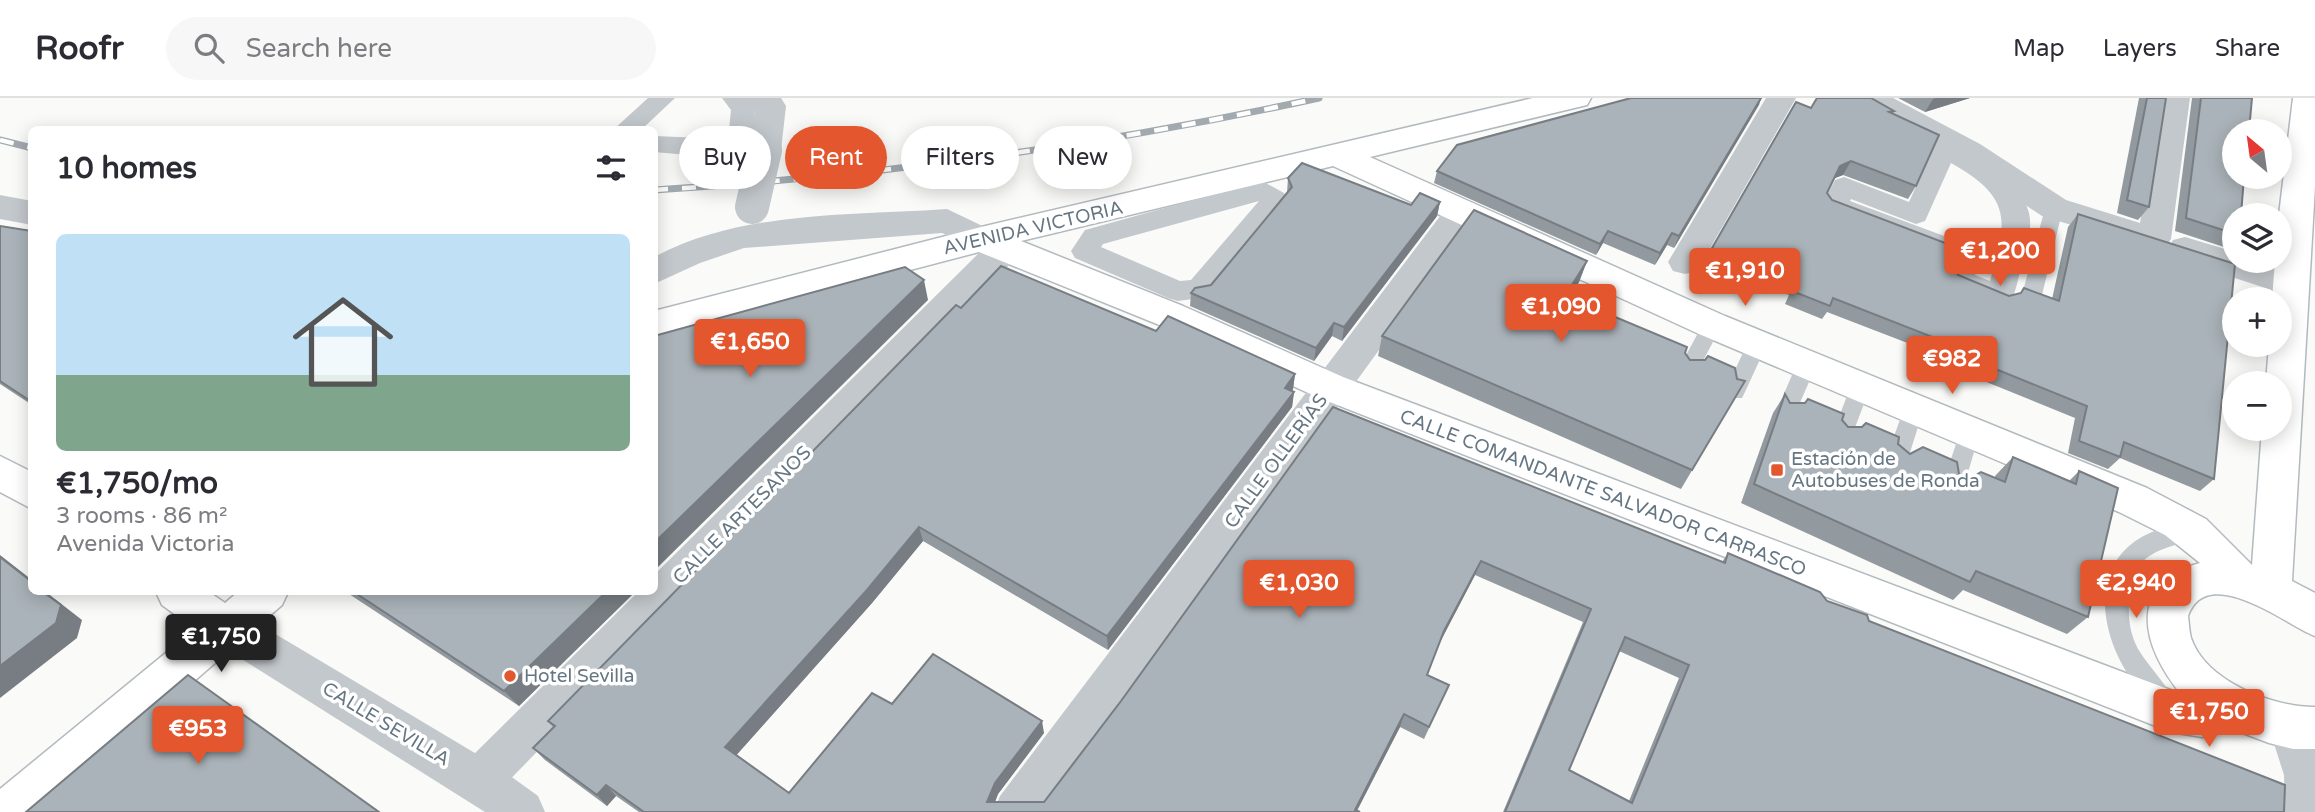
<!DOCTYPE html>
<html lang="en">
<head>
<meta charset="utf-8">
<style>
	:root { --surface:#fff; --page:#f7f7f7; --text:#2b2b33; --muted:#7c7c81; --line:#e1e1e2; --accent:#e4572e }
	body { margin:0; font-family:"Varela Round",sans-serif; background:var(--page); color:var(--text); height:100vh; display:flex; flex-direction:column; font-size:26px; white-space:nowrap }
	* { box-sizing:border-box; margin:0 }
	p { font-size:23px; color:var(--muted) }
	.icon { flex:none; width:38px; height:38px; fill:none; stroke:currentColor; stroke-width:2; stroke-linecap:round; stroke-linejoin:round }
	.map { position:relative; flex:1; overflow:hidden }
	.panel { position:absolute; left:28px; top:28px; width:630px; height:469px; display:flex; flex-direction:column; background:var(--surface); border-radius:10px; box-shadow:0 4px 18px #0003 }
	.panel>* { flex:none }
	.hud { position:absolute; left:679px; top:28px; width:665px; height:63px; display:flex; gap:14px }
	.needle { width:46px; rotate:331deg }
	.tools { position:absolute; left:2222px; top:21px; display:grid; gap:14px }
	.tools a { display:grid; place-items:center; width:70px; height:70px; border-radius:50%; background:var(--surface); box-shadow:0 4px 18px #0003; font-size:35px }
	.price { position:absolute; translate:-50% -60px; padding:0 16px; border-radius:7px; background:var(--accent); color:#fff; font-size:23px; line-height:46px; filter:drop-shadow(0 2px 4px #0008) }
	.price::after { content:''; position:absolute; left:50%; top:42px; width:21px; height:16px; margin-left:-10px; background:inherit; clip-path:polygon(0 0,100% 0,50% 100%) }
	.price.on { background:#222; color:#fff }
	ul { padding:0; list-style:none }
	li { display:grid; align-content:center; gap:14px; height:371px; padding:0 28px }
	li+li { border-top:2px solid var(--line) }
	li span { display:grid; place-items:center; height:217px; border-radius:10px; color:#555 }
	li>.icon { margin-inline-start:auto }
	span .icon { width:126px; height:126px; fill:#fffc; stroke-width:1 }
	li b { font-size:30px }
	h2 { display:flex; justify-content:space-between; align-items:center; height:84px; padding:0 28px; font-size:30px }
	.chip { padding:0 24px; border-radius:32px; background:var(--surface); box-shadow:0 4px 18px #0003; font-size:24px; line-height:63px }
	.chip.on { background:var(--accent); color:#fff }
	header { display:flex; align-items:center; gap:42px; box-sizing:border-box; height:98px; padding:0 35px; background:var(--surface); border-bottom:2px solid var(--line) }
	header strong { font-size:33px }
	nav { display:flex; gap:38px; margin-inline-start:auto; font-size:24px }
	.search { width:490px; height:63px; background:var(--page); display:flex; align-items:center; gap:18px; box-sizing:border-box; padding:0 24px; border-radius:38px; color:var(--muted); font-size:26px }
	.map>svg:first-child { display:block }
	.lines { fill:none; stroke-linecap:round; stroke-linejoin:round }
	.secondary-casing { stroke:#b3babf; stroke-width:3 }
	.service { fill:#c3c8cc; fill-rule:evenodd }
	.pedestrian { fill:#c3c8cc; fill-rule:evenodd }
	.minor { fill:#c3c8cc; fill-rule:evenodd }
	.tertiary { fill:#c3c8cc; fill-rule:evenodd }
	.secondary { fill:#fff; fill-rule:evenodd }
	.rail-casing { stroke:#a2aab0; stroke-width:7 }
	.rail { stroke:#fff; stroke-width:4.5; stroke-dasharray:14; stroke-linecap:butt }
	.minor-bridge { stroke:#c3c8cc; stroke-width:34 }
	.wall { fill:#929a9f; fill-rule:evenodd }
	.shaded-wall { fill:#777d82 }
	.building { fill:#aab3b9; stroke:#777d82; stroke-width:2; fill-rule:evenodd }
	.poi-dot { fill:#e4572e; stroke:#fff; stroke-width:2.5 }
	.labels { text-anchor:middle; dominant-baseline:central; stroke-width:7; stroke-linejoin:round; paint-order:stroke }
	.street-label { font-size:19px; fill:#657683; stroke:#fff }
	.poi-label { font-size:19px; fill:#657683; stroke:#fff; text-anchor:start }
</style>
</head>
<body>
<header>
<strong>Roofr</strong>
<div class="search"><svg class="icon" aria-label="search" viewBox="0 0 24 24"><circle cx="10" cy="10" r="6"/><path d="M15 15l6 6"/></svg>Search here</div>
<nav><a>Map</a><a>Layers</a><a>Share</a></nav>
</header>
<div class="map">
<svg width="2315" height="714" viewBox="0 0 2315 714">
	<rect width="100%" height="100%" fill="#fafaf8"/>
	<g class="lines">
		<defs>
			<g id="secondary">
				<path d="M1533,0H1591L1587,7L1370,59L1725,218L2147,390L2206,421L2252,467L2262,331H2280V285H2266L2269,247H2280V201H2272L2275,163H2280L2279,117L2293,0H2315V88L2292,483L2315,495V538C2288,528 2207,463 2188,518C2189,525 2189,533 2191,540C2206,584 2273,609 2315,609V651H2293L2269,645L2232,631L2202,639L2171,634L1317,299L1157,226L979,154L654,239V213L981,129ZM1333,68L1699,236L2119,414L2165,437L2200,465C2125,486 2142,549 2181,596L1343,279L1183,208L1021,143Z"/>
				<path d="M0,358L32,374V411L0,394Z"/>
				<path d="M156,494H209L225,505L238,494H288L282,507L43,714H0V691L195,531L162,507Z"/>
			</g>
		</defs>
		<!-- secondary casing -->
		<use href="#secondary" class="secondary-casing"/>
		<!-- service -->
		<g class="service">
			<path d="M2054,104L2063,110L2042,197L2032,204L2022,197L2045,110Z"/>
			<path d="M1712,220L1722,227L1697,274L1694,279H1680L1677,274L1705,222Z"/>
			<path d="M1757,239L1764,241L1767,246L1745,294L1742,300H1728L1725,294L1747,246L1750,241Z"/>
			<path d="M1806,260L1813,263L1816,268L1795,316L1792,322H1778L1775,316L1796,268L1799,263Z"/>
			<path d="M1860,282L1867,284L1870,290L1851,340L1848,346H1834L1831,340L1850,290L1853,284Z"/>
			<path d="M1913,305L1920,307L1923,313L1907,364L1903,370L1896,373L1889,370L1885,364L1903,313L1906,307Z"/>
			<path d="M1969,329L1976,331L1979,337L1964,388L1961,394L1953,397L1945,394L1942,388L1959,337L1962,331Z"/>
			<path d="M2193,423L2201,425L2204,432L2201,439C2162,452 2130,453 2129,504C2128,520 2130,536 2138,551C2149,569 2166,585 2175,604L2171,612L2163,615C2148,609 2137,590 2128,576C2104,539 2091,481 2129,448C2146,433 2171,427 2193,423Z"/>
		</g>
		<!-- pedestrian -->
		<g class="pedestrian">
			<path d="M648,0H675L641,32H613Z"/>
			<path d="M722,0H747L755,11L752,48L749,54L712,59L654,54V38L728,41L731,12Z"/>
			<path d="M1945,43C1978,52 2020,80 2029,115C2033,133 2026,152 2021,169C2018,181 2016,194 2010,205L2000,208L1951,189L1947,182L1955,162L1826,113L1822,107L1835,82L1844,79L1909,104L1933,51L1936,45ZM1951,65C2012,99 2008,122 1990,183L1975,177L1983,158L1979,151L1850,103L1851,101L1916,126L1925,123Z"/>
			<path d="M1262,83L1284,95L1288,101L1208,199L1178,203L1168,200L1075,160L1071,153L1085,132ZM1259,103L1191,182L1180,183L1101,149L1103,146Z"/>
		</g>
		<!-- minor -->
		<g class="minor">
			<path d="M744,0H781L786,8L781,52L776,60L765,63L754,60L749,52L755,12Z"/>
			<path d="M1766,0H1796L1697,173L1685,176L1673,173L1668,164Z"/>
			<path d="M1854,0H1893L1980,46L2066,102L2140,125L2160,0H2190L2171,141L2166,149L2154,153L2142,149L2137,141L2127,144L2042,118L1958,62L1858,7Z"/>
			<path d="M0,97L32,103V127L0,121Z"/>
			<path d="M1462,101L1474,105L1479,113L1474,121L1044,714H993L1000,698L1450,105Z"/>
			<path d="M947,111L993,133L998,141L1016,142L1021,151L1016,160L495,697L479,704L463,697L456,682L463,667L638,494H654V477L981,153L942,135L744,150L700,165L654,186V159C743,112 849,118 947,111Z"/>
			<path d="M2185,139L2235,154V163H2261L2302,176L2307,185L2302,194L2290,198L2173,160L2168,151L2173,142Z"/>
		</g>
		<!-- tertiary -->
		<g class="tertiary">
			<path d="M225,509L240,515L495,667L538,698L545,714H485L210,541L204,528L210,515Z"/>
			<path d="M2291,609L2307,615L2315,635V714H2285L2284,677L2269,630L2275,615Z"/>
		</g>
		<!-- secondary -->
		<use href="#secondary" class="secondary"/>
		<defs>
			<g id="rail">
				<path d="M0,42L32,50"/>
				<path d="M654,92C879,78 1099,48 1319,0"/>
			</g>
		</defs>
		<!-- rail casing -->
		<use href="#rail" class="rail-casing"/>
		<!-- rail -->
		<use href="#rail" class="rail"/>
		<!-- minor-bridge -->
		<path class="minor-bridge" d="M752,109L765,52"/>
	</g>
	<!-- wall -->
	<g class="wall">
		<path d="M1631,0H1762L1674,150L1667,147L1655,167L1603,145L1596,157L1434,85L1437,73Z"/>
		<path d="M1898,0H1970L1925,14Z"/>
		<path d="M2139,0H2166L2149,109L2138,122L2117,115Z"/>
		<path d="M2192,0H2252L2235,141L2227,150L2175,133Z"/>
		<path d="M1811,10L1894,13L1893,16L1916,88L1908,101L1843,77L1834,80L1827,95L1832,102L1954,168L1958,177L2009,198L2052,201L2068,129L2078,116L2214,381L2200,393L2120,360L2108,371L2068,355L2075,320L1947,268L1949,261L1827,214L1822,221L1785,206L1789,197L1706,163L1712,150Z"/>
		<path d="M1288,80L1411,107L1440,104L1437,118L1342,243L1332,238L1314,263L1190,208L1191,195L1211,187L1287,95Z"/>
		<path d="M0,128L32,133V307L0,286Z"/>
		<path d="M1587,163L1579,184L1569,200L1685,255L1690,262L1737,281L1745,283L1681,391L1378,258L1382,238Z"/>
		<path d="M961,210L1156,233L1295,276L1293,291L1292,293L1294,294L1292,309L1108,552L923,443L872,505L736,657L789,695L892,606L1044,635L998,696L995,704H1044L1121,603L1333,309L1722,464L1728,455L1869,523L2284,714H1503L1583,524L1475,477L1439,546L1427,577L1449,587L1424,641L1400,629L1357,713L1360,714H639L616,698L607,708L545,662L533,650L553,629L548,623ZM1619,553L1679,580L1629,703L1569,672Z"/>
		<path d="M1785,296L1790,305L1842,322L1848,329L1898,346L1910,356L1969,381L1995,380V378L2013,359L2069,383L2079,373L2088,519L2067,536L1963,492L1953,502L1741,405L1773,315Z"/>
		<path d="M346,494H635L519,608Z"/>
	</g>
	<!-- shaded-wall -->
	<g class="shaded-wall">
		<path d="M1761,0L1759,7L1674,150L1679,138Z"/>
		<path d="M1936,0H1970L1925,14L1933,1Z"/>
		<path d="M1851,63L1843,77L1833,81L1840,68Z"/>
		<path d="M1440,104L1437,118L1342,243L1344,229Z"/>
		<path d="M1608,133L1603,145L1596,157L1600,146Z"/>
		<path d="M1672,135L1667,147L1655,167L1660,155Z"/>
		<path d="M1587,163L1579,184L1557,219L1565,198Z"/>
		<path d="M924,182L928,202L654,473V445Z"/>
		<path d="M1334,225L1332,238L1314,263L1316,250Z"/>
		<path d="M1295,276L1293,291L1283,305L1285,290Z"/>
		<path d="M1294,294L1292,309L1108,552L1107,538Z"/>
		<path d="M919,429L923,443L872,505L733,661L725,649Z"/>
		<path d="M0,457L32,482V484L0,459Z"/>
		<path d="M1481,463L1475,477L1439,546L1444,533Z"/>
		<path d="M43,494H46L82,522L77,540L0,600V568Z"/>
		<path d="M606,494H635L519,608L504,593Z"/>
		<path d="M1404,616L1400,629L1356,714H1354Z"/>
		<path d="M1042,623L1044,635L998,696L991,714L987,704L995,685Z"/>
		<path d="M606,687L616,698L607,708L597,697Z"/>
	</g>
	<!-- building -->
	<g class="building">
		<path d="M1631,0H1761L1679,138L1672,135L1660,155L1608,133L1600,146L1437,73L1457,47Z"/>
		<path d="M1817,0H1871L1894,13L1889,14L1939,37L1916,88L1851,63L1840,68L1827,95L1832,102L1961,151L1954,168L1958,177L2009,198L2021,195L2024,190L2059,203L2078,116L2235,166L2214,381L2124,344L2120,359L2079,343L2087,308L1956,255L1958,249L1833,200L1830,208L1792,193L1796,184L1712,150L1796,4L1811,10Z"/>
		<path d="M2147,0H2166L2149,109L2127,102Z"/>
		<path d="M2201,0H2252L2249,33H2235V79H2244L2241,117H2235V136L2186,120Z"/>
		<path d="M1302,65L1411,107L1420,95L1440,104L1344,229L1334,225L1316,250L1191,195L1195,190L1211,187L1292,89L1288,80Z"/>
		<path d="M1474,112L1587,163L1565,198L1687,249L1685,255L1690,262H1705L1708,258L1735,270L1737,281L1745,283L1692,372L1382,238Z"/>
		<path d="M0,128L32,133V304L0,283Z"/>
		<path d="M1001,168L1156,233L1168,218L1295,276L1285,290L1294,294L1107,538L919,429L867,492L725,649L789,695L872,595L892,606L933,556L1042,623L995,685L987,704H1044L1121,603L1333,309L1725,465L1728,455L1820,494L1827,503L1867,517L1869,523L2285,687L2284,714H1505L1591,511L1481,463L1444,533L1427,577L1449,587L1429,629L1404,616L1355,712L1360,714H644L606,687L597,697L533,650L555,628L548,623L956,207L961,210ZM1625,539L1689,567L1632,705L1569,672Z"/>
		<path d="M905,169L924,182L654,445V238Z"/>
		<path d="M1785,296L1790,305H1805L1808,301L1844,316L1842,322L1848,329H1862L1866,325L1899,339L1898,346L1910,356L1923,349L1957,364L1959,376L1969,381L1981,374L2005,384L2013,359L2076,386L2079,373L2118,390L2088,519L1976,473L1970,484L1754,386Z"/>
		<path d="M0,459L32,484V494H43L61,507L56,525L0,568Z"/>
		<path d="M354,494H606L504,593Z"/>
		<path d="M188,577L379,714H26Z"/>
	</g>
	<!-- markers -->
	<g class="poi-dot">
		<rect x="1770" y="365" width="14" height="14" rx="3.5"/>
		<circle cx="510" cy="578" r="7"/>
	</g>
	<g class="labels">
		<!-- street labels -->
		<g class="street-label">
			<text transform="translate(1033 130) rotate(-13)">AVENIDA VICTORIA</text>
			<text transform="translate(1276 363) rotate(-54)">CALLE OLLERÍAS</text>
			<text transform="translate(1603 395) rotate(21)">CALLE COMANDANTE SALVADOR CARRASCO</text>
			<text transform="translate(742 417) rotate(-45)">CALLE ARTESANOS</text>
			<text transform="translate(386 626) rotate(31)">CALLE SEVILLA</text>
		</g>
		<!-- poi labels -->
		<g class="poi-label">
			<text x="1791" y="361">Estación de<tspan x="1791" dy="22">Autobuses de Ronda</tspan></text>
			<text x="524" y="578">Hotel Sevilla</text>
		</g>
	</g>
</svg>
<div class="tools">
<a><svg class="needle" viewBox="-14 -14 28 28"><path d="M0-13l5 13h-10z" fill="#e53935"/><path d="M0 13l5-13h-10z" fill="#7c7c81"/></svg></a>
<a><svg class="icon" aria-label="layers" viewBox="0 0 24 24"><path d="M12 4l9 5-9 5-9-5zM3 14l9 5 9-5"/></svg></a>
<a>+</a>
<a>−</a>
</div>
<b class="price" style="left:2000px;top:190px">€1,200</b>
<b class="price" style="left:1745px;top:210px">€1,910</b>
<b class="price" style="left:1561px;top:246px">€1,090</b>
<b class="price" style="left:750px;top:281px">€1,650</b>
<b class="price" style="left:1952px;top:298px">€982</b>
<b class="price" style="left:1299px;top:522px">€1,030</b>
<b class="price" style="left:2136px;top:522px">€2,940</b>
<b class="price on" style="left:221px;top:576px">€1,750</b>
<b class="price" style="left:2209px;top:651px">€1,750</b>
<b class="price" style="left:198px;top:668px">€953</b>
<div class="hud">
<a class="chip">Buy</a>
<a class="chip on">Rent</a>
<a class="chip">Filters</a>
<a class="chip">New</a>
</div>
<section class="panel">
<h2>10 homes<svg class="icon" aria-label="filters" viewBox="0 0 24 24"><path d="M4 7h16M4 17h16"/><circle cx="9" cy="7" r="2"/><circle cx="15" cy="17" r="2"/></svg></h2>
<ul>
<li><span style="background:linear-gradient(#bfe0f5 65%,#7fa58c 0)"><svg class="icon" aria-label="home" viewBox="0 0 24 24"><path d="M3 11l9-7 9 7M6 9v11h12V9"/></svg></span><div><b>€1,750/mo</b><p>3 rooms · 86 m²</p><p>Avenida Victoria</p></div></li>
</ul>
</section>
</div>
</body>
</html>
